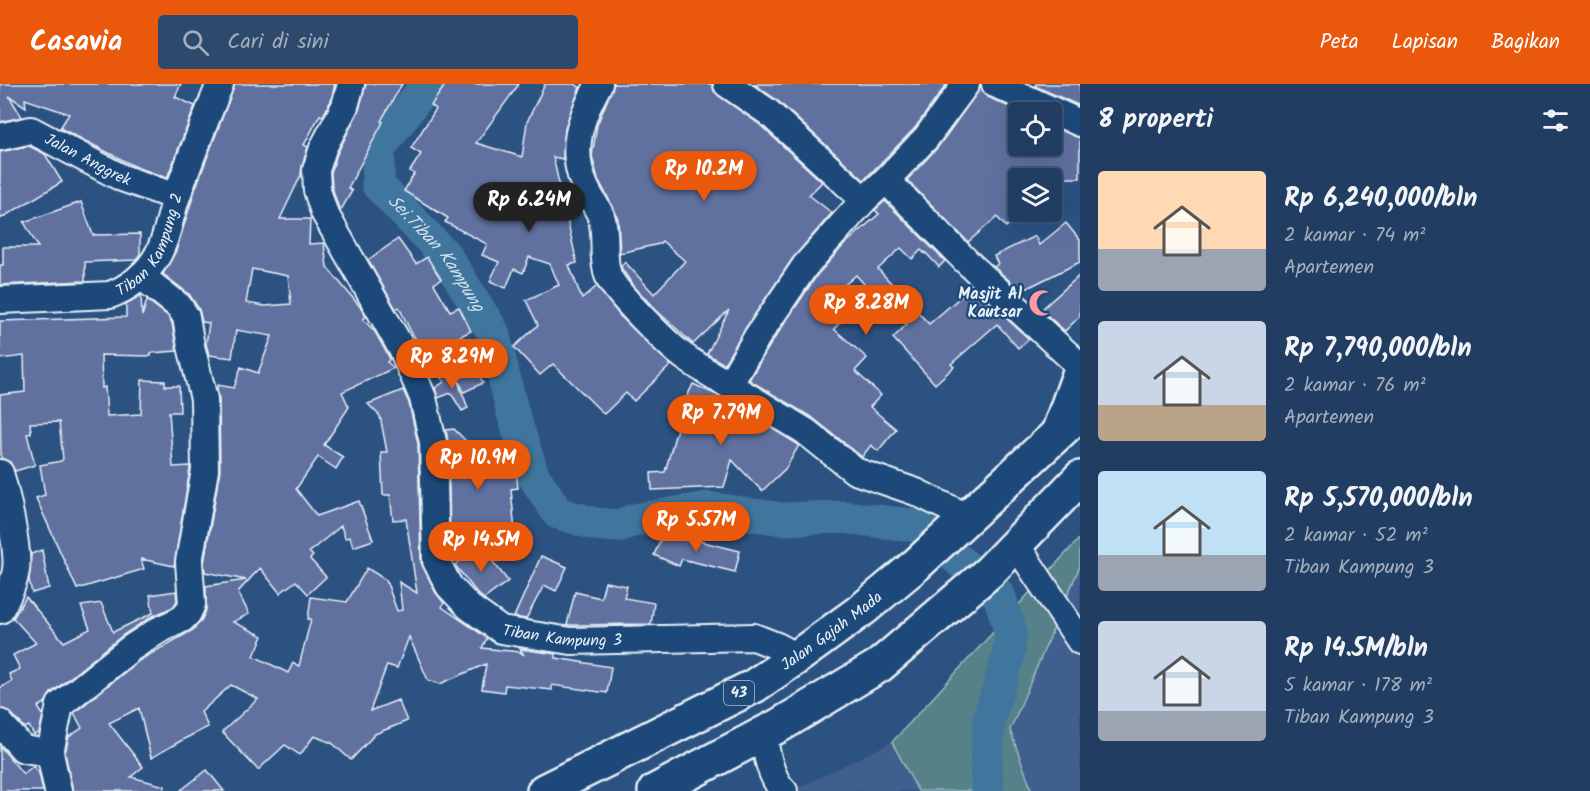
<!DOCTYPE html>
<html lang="id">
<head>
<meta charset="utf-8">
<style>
	:root { --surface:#213e62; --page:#2d496b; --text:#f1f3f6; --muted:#a2aebe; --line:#3e5777; --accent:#ea580c }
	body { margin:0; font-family:Kalam,sans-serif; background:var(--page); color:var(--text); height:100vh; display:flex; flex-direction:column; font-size:22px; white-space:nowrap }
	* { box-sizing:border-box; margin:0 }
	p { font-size:20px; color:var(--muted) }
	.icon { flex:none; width:33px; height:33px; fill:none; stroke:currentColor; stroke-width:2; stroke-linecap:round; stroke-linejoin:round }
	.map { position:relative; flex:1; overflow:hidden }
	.drawer { display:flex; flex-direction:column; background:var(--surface); width:510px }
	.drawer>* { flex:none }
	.fabs { position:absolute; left:1008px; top:18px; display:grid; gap:12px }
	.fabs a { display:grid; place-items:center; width:54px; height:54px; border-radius:6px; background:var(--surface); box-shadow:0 6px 24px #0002,0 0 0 2px var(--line); font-size:30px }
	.price { position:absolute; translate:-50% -51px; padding:0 14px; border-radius:21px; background:var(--accent); color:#fff; font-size:20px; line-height:39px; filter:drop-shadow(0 2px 3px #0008) }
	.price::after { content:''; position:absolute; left:50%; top:36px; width:18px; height:14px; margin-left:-9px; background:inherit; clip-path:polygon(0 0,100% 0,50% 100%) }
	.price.active { background:#222; color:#fff }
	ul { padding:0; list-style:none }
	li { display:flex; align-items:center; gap:18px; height:150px; padding:0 18px }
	li span { display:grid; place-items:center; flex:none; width:168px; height:120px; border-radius:6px; color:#555 }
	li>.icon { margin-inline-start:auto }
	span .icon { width:72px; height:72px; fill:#fffc; stroke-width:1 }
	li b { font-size:26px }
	h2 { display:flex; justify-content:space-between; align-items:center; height:72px; padding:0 18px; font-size:26px }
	header { display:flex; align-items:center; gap:36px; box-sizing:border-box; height:84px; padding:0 30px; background:var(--accent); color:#fff }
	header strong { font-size:28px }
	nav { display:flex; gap:33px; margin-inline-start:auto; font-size:21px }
	.search { width:420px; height:54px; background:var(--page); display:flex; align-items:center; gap:15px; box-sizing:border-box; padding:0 21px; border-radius:6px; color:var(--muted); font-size:22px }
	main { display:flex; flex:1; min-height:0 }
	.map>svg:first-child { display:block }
	.built { fill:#3f5e8d }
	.green { fill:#568188; stroke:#9fb9c0; stroke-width:1.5 }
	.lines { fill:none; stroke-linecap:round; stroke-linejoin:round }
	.river { stroke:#40759d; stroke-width:33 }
	.building { fill:#6071a0; stroke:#e8f1f8; stroke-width:1.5; fill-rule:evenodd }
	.minor-casing { stroke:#e8f1f8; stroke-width:30 }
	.highway-casing { stroke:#e8f1f8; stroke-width:38 }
	.minor { stroke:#1f4a7a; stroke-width:26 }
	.highway { stroke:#1f4a7a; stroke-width:33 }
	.labels { text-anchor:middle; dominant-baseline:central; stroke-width:5; stroke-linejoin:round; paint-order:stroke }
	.shield { fill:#1f4a7a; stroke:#acbfd2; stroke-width:1.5 }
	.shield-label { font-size:15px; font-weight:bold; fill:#e8f1f8 }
	.street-label { font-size:16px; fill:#e8f1f8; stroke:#1f4a7a }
	.poi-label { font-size:16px; font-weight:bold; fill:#e8f1f8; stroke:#1f4a7a; text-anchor:end }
	.water-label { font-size:18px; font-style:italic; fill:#cfdeea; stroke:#1f4a7a }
</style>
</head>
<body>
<header>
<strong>Casavia</strong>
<div class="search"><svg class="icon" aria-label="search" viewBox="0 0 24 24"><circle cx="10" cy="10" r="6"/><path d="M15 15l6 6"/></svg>Cari di sini</div>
<nav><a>Peta</a><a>Lapisan</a><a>Bagikan</a></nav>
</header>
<main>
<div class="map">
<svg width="1080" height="707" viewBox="0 0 1080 707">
	<rect width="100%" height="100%" fill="#2c5282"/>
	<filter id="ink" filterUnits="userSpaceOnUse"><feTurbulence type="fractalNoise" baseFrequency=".0167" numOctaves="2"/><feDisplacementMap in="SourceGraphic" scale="12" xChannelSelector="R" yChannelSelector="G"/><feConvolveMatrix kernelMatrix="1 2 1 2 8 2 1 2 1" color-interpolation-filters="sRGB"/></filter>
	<g filter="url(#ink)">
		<!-- built -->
		<g class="built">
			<path d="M1080,482V707H1032L1010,646Z"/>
			<path d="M892,658L918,707H792Z"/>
		</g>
		<!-- green -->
		<path class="green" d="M1080,454V482L1010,646L1032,707H918L892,658Z"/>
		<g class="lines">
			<!-- river -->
			<path class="river" id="s1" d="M427,0L379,65L378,101L445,171L493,248L512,326L533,391L558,429L595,440L618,442L634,436L707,424L782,435L842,433L919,442L999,511L1011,549L1008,574L989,634L986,683L988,707"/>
		</g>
		<!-- building -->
		<g class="building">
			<path d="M0,0H181L175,13L195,22L167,94L134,82L68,48L60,44L69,30L25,15L26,23L9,12L22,33L0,38Z"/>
			<path d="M235,0H335L331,16L323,32L320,31L304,61L308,63L302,82L301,91L280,135H310L309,160L324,159L327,183L362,225L366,233L363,235L375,248L390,275L387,278L394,284L342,308L349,323L324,361L343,373L336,385L318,373L296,405L317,432L359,417L373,456L353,463L350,453L345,454L341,442L309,468L313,472L310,475L326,493L308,510L296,497L280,509L260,484L238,508L249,530L233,538L263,552L254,572L288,589L293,579L299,582L311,535H308L311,513L347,518L367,484L386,496L397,527L402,526L399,498L417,509L406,435L393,436L390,411H383L381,368H387L380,332L368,320L403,306L409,319L418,360L421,478L436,509L444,519L442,523L487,554L482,564L520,568L524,571L520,565L549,569L556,570V574L611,583L607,609L552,601V606L505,601L504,608L482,605L486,580L440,600L428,596L409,553L397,584L387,581L370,627L398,616L407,637L375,650L351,676L332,659L314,652L300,671L285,661L258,686L222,648L258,615L231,601L201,628L208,643L184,655L151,674L139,624L109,639L143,683L131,693L165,702L164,707H73L65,669L69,653L82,644L74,629L140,576L193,546L202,535L206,526V502L246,496L205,488L204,479L220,386L219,315L217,305L218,301L234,304L241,283L258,289L272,252L236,246L232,274L209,271L206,260L209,239L202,238L199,225L189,210L163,190L176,167L196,103ZM252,185L288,192L291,220L265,222L246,219Z"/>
			<path d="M366,0H402L381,37L383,38L348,104L352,107L341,126L338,122L332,103L331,88L337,70L359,26Z"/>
			<path d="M446,0H519L476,59L522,73L527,38L545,0H574L580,3L565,45L563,75L553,73L577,179L569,181L582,215L597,202L620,232L671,281L634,317L626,309L604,330L553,280L540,291L514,263L538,241L526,216L559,201L550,180L529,173L523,189L514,185L506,204L490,197L499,178L482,171L487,160L445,138L448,134L404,107L414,90L410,87L421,70L411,64L436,25L431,21Z"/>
			<path d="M614,0H712L714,7L719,12L759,40L822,98L809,111L832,129L793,174L745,245L724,280L707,270L729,226L693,260L654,224L632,200L622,185L621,182L625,178L654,210L685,177L662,157L659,160L620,169L618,135L614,125L598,95L592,72L597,41Z"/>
			<path d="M754,0H947L915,44L864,96L778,17Z"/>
			<path d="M1036,0H1080V22L1035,2Z"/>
			<path d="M981,3L983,9L988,13L1018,27V62H1052L1060,46L1080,54V94H1018V131L1006,143L997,133L968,158L907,96L938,63Z"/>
			<path d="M29,62L45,70L62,98L0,135V68Z"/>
			<path d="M885,117L945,177L939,183L925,168L924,169L921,166L912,175L901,164L878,185L929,240L972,203L1029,255L1018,264L997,240L951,280L954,283L935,300L893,254L907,240L880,209L876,213L856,191L831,213L848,230L834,245L867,274L855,287L881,311L870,323L896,345L878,367L871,361L862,373L813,334L749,296L770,261L817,191L844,161L879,130L875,126Z"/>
			<path d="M81,118L93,151L140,150V170L136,176L85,178V197L0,201V181H3V163H38L24,138Z"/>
			<path d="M1066,139L1080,156V178L1021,207L994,183L998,180L994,172L1035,152L1039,161Z"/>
			<path d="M398,155L416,180L427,173L441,195L434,200L450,227L459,223L471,247L425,269L411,248L399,223L396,225L368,176Z"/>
			<path d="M1080,191V232L1065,247L1041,226Z"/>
			<path d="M141,211L142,232L147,216L168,232L172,239L177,267L151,269V272L101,271L102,304L105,303L107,332L141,330L142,296L165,297V302H179L180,328H169L173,383L190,382V385L174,482L141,475L144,485L77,505L36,414L45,411L40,381L61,377L63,375L59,338L30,339L31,349L27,350L35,381L15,387L10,378L1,374L0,311L25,308L24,272L0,275V237L126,233V220Z"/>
			<path d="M477,286L483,299L464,308L458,295Z"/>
			<path d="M454,287L468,324L462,327L451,309L438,314L435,304L444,298L440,292Z"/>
			<path d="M693,300L717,311L799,361L786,384L762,407L732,376L724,403L652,406L651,389L665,388L684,319Z"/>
			<path d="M454,345L474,365L475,372L504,369L506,390L516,388L518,404L511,405L515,448L450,453L448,358L446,346Z"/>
			<path d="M664,447L698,461L699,457L740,467L735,488L682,475L679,482L654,471Z"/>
			<path d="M480,461L508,497L484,515L477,509L455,481Z"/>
			<path d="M42,466L49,504L32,509L29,496L31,470Z"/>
			<path d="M541,472L567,483L556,507L544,501L526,535L514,533Z"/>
			<path d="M605,498L627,502L624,514L654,519L651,540L567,541L575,508L601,514Z"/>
			<path d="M176,507L177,517L173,523L151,533L123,551L51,609L45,619L38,623L43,631L39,649L34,651L29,642L25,644L11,629L0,624V604L12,597L9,590L20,585L13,571L36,559L13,534L26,513L64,558L90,545L81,522L101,519L113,548L153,529L150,511Z"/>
			<path d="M0,662L23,690L33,682L39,689L43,707H0Z"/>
			<path d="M207,686L224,707H180Z"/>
		</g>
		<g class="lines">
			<defs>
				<g id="minor">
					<path id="s2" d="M351,0L345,22L323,64L316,86L317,106L324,128L403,267L423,314L433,358L436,477L449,502L469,523L501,546L571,557L754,553L777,562L797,573"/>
					<path d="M599,0C581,32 569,64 584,100C588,111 596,121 601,132C608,151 601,172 608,191C614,208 670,263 686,274C700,284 714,292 729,301"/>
					<path d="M727,0L768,28L864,116"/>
					<path d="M966,0L926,54L886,96L864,116L805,182L757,253L729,301L805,347L855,387L916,408L967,433"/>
					<path d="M995,0L1080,39"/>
					<path id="s3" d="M0,53L31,46L122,94L176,113"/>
					<path d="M886,96L966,177L1080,282"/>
					<path id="s4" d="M0,216L110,211C128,204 143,193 154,177C167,158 169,134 177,112C190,74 205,37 220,0"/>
					<path d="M0,389C6,409 19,466 16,486C14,500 7,514 0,526"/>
					<path d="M1015,459L1080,557"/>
					<path d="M0,639L23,665L50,669"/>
					<path d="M763,649C766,667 770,694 784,707"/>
					<path d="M58,707L50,669L60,621L131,564L159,546L182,535L188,529L192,520L189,478L205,386L204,315L191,262L186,233L179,222L141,192"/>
				</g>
				<g id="highway">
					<path d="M1058,349L1080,288"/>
					<path id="s5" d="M544,707L754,602L797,573L863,525L916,481L1080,329"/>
					<path d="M655,707L780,641L880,581L989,488L1080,394"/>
				</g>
			</defs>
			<!-- minor casing -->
			<use href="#minor" class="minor-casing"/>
			<!-- highway casing -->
			<use href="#highway" class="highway-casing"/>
			<!-- minor -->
			<use href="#minor" class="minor"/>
			<!-- highway -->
			<use href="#highway" class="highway"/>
		</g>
	</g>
	<!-- icons -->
	<defs>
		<symbol id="mosque-bare" viewBox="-9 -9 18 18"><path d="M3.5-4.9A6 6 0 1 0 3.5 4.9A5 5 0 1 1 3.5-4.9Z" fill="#ff9aa2" stroke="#1f4a7a" stroke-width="2.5" paint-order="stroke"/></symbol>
	</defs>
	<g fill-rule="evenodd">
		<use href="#mosque-bare" x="1023" y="200" width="38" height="38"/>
	</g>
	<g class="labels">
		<!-- shield labels -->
		<rect class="shield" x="724" y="597" width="30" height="24" rx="4.5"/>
		<g class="shield-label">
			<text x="739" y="609">43</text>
		</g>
		<!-- street labels -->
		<g class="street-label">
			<text stroke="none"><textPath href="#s3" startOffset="96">Jalan Anggrek</textPath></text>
			<text stroke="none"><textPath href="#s4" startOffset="178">Tiban Kampung 2</textPath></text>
			<text stroke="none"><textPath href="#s5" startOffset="330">Jalan Gajah Mada</textPath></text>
			<text stroke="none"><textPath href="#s2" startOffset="670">Tiban Kampung 3</textPath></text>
		</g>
		<!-- poi labels -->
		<g class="poi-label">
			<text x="1022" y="210">Masjit Al<tspan x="1022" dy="18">Kautsar</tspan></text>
		</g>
		<!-- water labels -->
		<g class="water-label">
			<text stroke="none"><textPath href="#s1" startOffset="207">Sei.Tiban Kampung</textPath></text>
		</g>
	</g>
</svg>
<div class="fabs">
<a><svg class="icon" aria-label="locate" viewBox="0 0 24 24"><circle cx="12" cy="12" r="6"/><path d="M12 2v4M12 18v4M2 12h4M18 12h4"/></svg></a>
<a><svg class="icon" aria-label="layers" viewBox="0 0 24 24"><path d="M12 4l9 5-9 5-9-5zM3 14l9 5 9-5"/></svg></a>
</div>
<b class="price" style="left:704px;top:118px">Rp 10.2M</b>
<b class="price active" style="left:529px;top:149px">Rp 6.24M</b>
<b class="price" style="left:866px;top:252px">Rp 8.28M</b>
<b class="price" style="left:452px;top:306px">Rp 8.29M</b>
<b class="price" style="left:721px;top:362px">Rp 7.79M</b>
<b class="price" style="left:478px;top:407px">Rp 10.9M</b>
<b class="price" style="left:696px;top:469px">Rp 5.57M</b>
<b class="price" style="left:481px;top:489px">Rp 14.5M</b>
</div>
<section class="drawer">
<h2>8 properti<svg class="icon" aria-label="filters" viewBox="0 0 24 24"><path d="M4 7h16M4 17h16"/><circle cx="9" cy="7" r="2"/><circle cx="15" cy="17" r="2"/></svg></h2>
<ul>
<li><span style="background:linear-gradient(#ffd9b3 65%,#9aa5b1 0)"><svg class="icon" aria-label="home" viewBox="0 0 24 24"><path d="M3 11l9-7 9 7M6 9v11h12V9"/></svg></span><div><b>Rp 6,240,000/bln</b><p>2 kamar · 74 m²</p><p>Apartemen</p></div></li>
<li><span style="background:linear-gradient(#c9d6e8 70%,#b9a48a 0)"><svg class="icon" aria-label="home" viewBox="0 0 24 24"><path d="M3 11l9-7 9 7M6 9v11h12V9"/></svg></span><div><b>Rp 7,790,000/bln</b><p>2 kamar · 76 m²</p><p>Apartemen</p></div></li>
<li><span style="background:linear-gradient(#bfe0f5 70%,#9aa5b1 0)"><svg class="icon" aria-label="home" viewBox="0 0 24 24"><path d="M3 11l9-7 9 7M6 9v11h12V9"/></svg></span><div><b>Rp 5,570,000/bln</b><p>2 kamar · 52 m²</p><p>Tiban Kampung 3</p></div></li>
<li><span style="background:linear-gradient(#c9d6e8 75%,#9aa5b1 0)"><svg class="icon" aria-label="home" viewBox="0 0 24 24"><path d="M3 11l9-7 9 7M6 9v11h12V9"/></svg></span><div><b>Rp 14.5M/bln</b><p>5 kamar · 178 m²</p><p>Tiban Kampung 3</p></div></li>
</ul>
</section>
</main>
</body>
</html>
